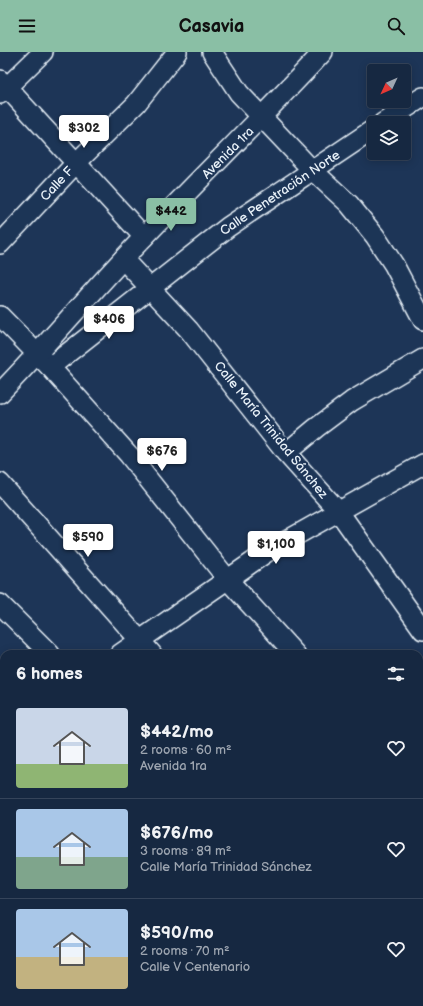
<!DOCTYPE html>
<html lang="en">
<head>
<meta charset="utf-8">
<style>
	:root { --surface:#162841; --page:#23344c; --text:#f1f3f6; --muted:#9ea6b1; --line:#35445a; --accent:#8abfa5 }
	body { margin:0; font-family:"Balsamiq Sans",sans-serif; background:var(--page); color:var(--text); height:100vh; display:flex; flex-direction:column; font-size:15px; white-space:nowrap }
	* { box-sizing:border-box; margin:0 }
	p { font-size:13px; color:var(--muted) }
	.icon { flex:none; width:22px; height:22px; fill:none; stroke:currentColor; stroke-width:2; stroke-linecap:round; stroke-linejoin:round }
	.map { position:relative; flex:1; overflow:hidden }
	.drawer { position:absolute; left:0px; top:598px; width:423px; height:356px; display:flex; flex-direction:column; background:var(--surface); border-radius:12px 12px 0 0; box-shadow:0 2px 10px #0003,0 0 0 1px var(--line) }
	.drawer>* { flex:none }
	.needle { width:26px; rotate:226deg }
	.controls { position:absolute; left:367px; top:12px; display:grid; gap:8px }
	.controls a { display:grid; place-items:center; width:44px; height:44px; border-radius:4px; background:var(--surface); box-shadow:0 2px 10px #0003,0 0 0 1px var(--line); font-size:20px }
	.price { position:absolute; translate:-50% -34px; padding:0 9px; border-radius:4px; background:#fff; color:#222; font-size:13px; line-height:26px; filter:drop-shadow(0 1px 2px #0008) }
	.price::after { content:''; position:absolute; left:50%; top:24px; width:12px; height:9px; margin-left:-6px; background:inherit; clip-path:polygon(0 0,100% 0,50% 100%) }
	.price.on { background:var(--accent); color:#111 }
	ul { padding:0; list-style:none }
	li { display:flex; align-items:center; gap:12px; height:100px; padding:0 16px }
	li+li { border-top:1px solid var(--line) }
	li span { display:grid; place-items:center; flex:none; width:112px; height:80px; border-radius:4px; color:#555 }
	li>.icon { margin-inline-start:auto }
	span .icon { width:48px; height:48px; fill:#fffc; stroke-width:1 }
	li b { font-size:17px }
	h2 { display:flex; justify-content:space-between; align-items:center; height:48px; padding:0 16px; font-size:17px }
	header { display:flex; justify-content:space-between; align-items:center; height:52px; padding:0 16px; background:var(--accent); color:#111; font-size:18px; font-weight:600 }
	.map>svg:first-child { display:block }
	.lines { fill:none; stroke-linecap:round; stroke-linejoin:round }
	.minor-casing { stroke:#e8f1f8; stroke-width:22 }
	.minor { stroke:#1d3557; stroke-width:19 }
	.labels { text-anchor:middle; dominant-baseline:central; stroke-width:4; stroke-linejoin:round; paint-order:stroke }
	.street-label { font-size:13px; fill:#e8f1f8; stroke:#1d3557 }
</style>
</head>
<body>
<header><svg class="icon" aria-label="menu" viewBox="0 0 24 24"><path d="M4 6h16M4 12h16M4 18h16"/></svg>Casavia<svg class="icon" aria-label="search" viewBox="0 0 24 24"><circle cx="10" cy="10" r="6"/><path d="M15 15l6 6"/></svg></header>
<div class="map">
<svg width="423" height="954" viewBox="0 0 423 954">
	<rect width="100%" height="100%" fill="#1d3557"/>
	<filter id="ink" filterUnits="userSpaceOnUse"><feTurbulence type="fractalNoise" baseFrequency=".025" numOctaves="2"/><feDisplacementMap in="SourceGraphic" scale="8" xChannelSelector="R" yChannelSelector="G"/><feConvolveMatrix kernelMatrix="1 2 1 2 8 2 1 2 1" color-interpolation-filters="sRGB"/></filter>
	<g filter="url(#ink)">
		<g class="lines">
			<defs>
				<g id="minor">
					<path d="M212,0L239,41L312,118L349,152L375,184L394,213L423,268"/>
					<path d="M0,28L144,185"/>
					<path d="M0,42L43,0"/>
					<path d="M383,71L423,45"/>
					<path d="M0,192L76,111L136,52L177,0"/>
					<path d="M123,207L189,278L286,401L339,460L423,578"/>
					<path d="M0,264L50,315L129,403L228,528L295,602"/>
					<path d="M50,315L228,175L374,77"/>
					<path d="M0,341C43,297 82,251 123,207C189,137 258,70 323,0"/>
					<path d="M286,401L316,376L352,349L423,307"/>
					<path d="M0,431L152,602"/>
					<path d="M0,552L50,602"/>
					<path d="M120,602L270,498L423,412"/>
					<path d="M0,626L4,630"/>
					<path d="M419,642L423,639"/>
					<path d="M0,736L4,731"/>
					<path d="M419,739L423,743"/>
					<path d="M419,772L423,769"/>
					<path d="M419,806L423,812"/>
					<path d="M0,809L4,813"/>
					<path d="M419,910L423,906"/>
					<path d="M130,950L133,954"/>
					<path d="M304,950L308,954"/>
					<path d="M415,950L419,954"/>
					<path d="M192,954L197,950"/>
					<path d="M372,954L376,950"/>
				</g>
			</defs>
			<!-- minor casing -->
			<use href="#minor" class="minor-casing"/>
			<!-- minor -->
			<use href="#minor" class="minor"/>
		</g>
	</g>
	<g class="labels">
		<!-- street labels -->
		<g class="street-label">
			<text transform="translate(228 101) rotate(-45)">Avenida 1ra</text>
			<text transform="translate(57 132) rotate(-47)">Calle F</text>
			<text transform="translate(280 141) rotate(-34)">Calle Penetración Norte</text>
			<text transform="translate(271 378) rotate(51)">Calle María Trinidad Sánchez</text>
		</g>
	</g>
</svg>
<div class="controls">
<a><svg class="needle" viewBox="-14 -14 28 28"><path d="M0-13l5 13h-10z" fill="#e53935"/><path d="M0 13l5-13h-10z" fill="#9ea6b1"/></svg></a>
<a><svg class="icon" aria-label="layers" viewBox="0 0 24 24"><path d="M12 4l9 5-9 5-9-5zM3 14l9 5 9-5"/></svg></a>
</div>
<b class="price" style="left:84px;top:97px">$302</b>
<b class="price on" style="left:171px;top:180px">$442</b>
<b class="price" style="left:109px;top:288px">$406</b>
<b class="price" style="left:162px;top:420px">$676</b>
<b class="price" style="left:88px;top:506px">$590</b>
<b class="price" style="left:276px;top:513px">$1,100</b>
<section class="drawer">
<h2>6 homes<svg class="icon" aria-label="filters" viewBox="0 0 24 24"><path d="M4 7h16M4 17h16"/><circle cx="9" cy="7" r="2"/><circle cx="15" cy="17" r="2"/></svg></h2>
<ul>
<li><span style="background:linear-gradient(#c9d6e8 70%,#8fb573 0)"><svg class="icon" aria-label="home" viewBox="0 0 24 24"><path d="M3 11l9-7 9 7M6 9v11h12V9"/></svg></span><div><b>$442/mo</b><p>2 rooms · 60 m²</p><p>Avenida 1ra</p></div><svg class="icon" aria-label="heart" viewBox="0 0 24 24"><path d="M12 20l-8-8c-3-5 5-10 8-4 3-6 11-1 8 4z"/></svg></li>
<li><span style="background:linear-gradient(#a9c7e8 60%,#7fa58c 0)"><svg class="icon" aria-label="home" viewBox="0 0 24 24"><path d="M3 11l9-7 9 7M6 9v11h12V9"/></svg></span><div><b>$676/mo</b><p>3 rooms · 89 m²</p><p>Calle María Trinidad Sánchez</p></div><svg class="icon" aria-label="heart" viewBox="0 0 24 24"><path d="M12 20l-8-8c-3-5 5-10 8-4 3-6 11-1 8 4z"/></svg></li>
<li><span style="background:linear-gradient(#a9c7e8 60%,#c2b280 0)"><svg class="icon" aria-label="home" viewBox="0 0 24 24"><path d="M3 11l9-7 9 7M6 9v11h12V9"/></svg></span><div><b>$590/mo</b><p>2 rooms · 70 m²</p><p>Calle V Centenario</p></div><svg class="icon" aria-label="heart" viewBox="0 0 24 24"><path d="M12 20l-8-8c-3-5 5-10 8-4 3-6 11-1 8 4z"/></svg></li>
</ul>
</section>
</div>
</body>
</html>
